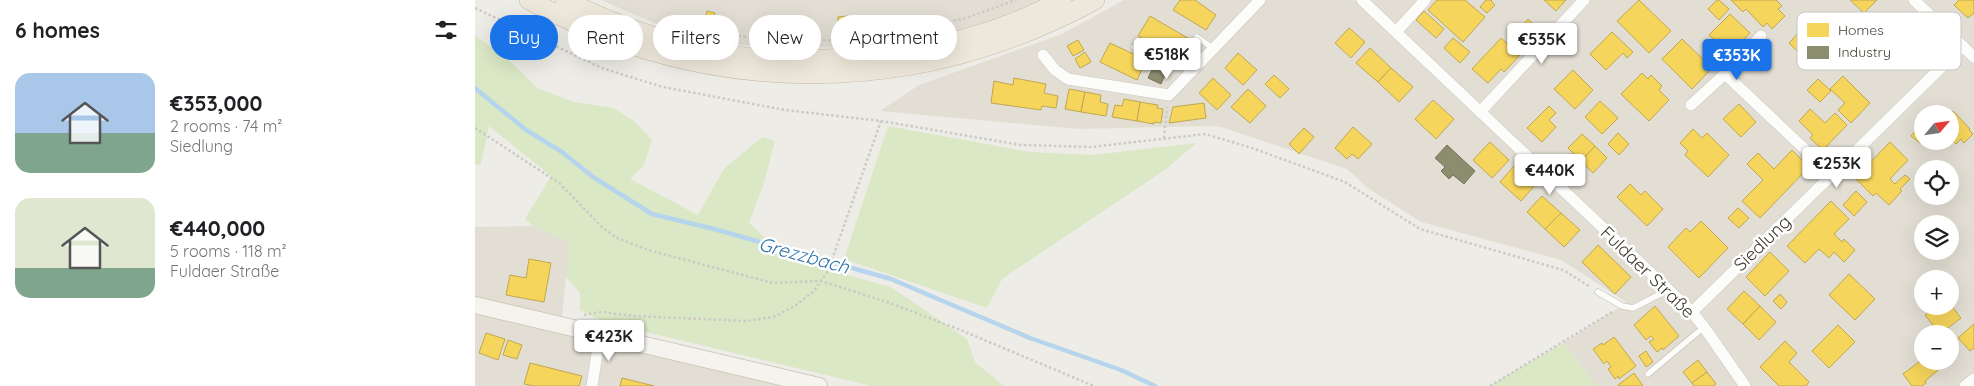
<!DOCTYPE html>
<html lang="en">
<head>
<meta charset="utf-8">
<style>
	:root { --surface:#fff; --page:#f6f6f6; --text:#202124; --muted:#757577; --accent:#1a73e8 }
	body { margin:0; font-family:Quicksand,sans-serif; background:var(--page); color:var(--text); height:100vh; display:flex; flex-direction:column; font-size:19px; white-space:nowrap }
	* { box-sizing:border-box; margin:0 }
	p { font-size:16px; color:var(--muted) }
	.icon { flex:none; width:28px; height:28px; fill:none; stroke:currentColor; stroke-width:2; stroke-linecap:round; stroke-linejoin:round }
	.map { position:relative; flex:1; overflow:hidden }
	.drawer { display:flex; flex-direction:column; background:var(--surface); width:475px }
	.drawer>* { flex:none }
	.guide { position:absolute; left:15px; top:15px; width:475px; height:45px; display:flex; gap:10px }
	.needle { width:32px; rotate:61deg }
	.fabs { position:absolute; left:1439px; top:105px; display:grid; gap:10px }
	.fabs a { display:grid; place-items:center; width:45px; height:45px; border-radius:50%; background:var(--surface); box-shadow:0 5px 20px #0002; font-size:25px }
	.price { position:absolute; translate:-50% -42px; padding:0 11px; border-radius:5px; background:#fff; color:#222; font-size:16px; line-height:32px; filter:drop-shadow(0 1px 2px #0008) }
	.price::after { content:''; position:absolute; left:50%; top:30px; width:15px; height:11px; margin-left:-8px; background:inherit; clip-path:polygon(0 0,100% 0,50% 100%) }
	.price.current { background:var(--accent); color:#fff }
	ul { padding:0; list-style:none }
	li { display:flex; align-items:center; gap:15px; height:125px; padding:0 15px }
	li span { display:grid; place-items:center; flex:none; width:140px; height:100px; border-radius:15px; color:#555 }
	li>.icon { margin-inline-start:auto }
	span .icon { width:60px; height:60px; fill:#fffc; stroke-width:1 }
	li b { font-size:21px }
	h2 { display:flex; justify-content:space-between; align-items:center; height:60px; padding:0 15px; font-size:21px }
	.pill { padding:0 18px; border-radius:22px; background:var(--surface); box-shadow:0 5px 20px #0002; font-size:18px; line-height:45px }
	.pill.current { background:var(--accent); color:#fff }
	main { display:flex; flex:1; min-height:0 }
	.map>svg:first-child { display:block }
	.residential { fill:#e2ded3; fill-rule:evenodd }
	.green { fill:#dae8c6 }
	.homes { fill:#f6d55c; stroke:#c0a750 }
	.industry { fill:#8c8c6e; stroke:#76745c }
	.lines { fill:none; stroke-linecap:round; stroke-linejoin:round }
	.stream { stroke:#b6d5ec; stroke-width:4.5 }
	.service-casing { stroke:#cac8c2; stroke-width:7 }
	.minor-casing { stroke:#cac8c2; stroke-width:12 }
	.secondary-casing { stroke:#cfcabe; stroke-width:18 }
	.trunk-casing { stroke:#c5b9a2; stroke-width:20 }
	.path { stroke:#cccac5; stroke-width:2.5; stroke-dasharray:2.5 2.5; stroke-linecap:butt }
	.service { stroke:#fcfcfb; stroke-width:5.5 }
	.minor { stroke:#fcfcfb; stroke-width:11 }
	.secondary { stroke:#f5f3ed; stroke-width:16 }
	.trunk { stroke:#eee8dc; stroke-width:19 }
	.labels { text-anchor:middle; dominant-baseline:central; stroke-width:5; stroke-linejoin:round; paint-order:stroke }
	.street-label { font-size:18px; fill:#423d33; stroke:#fff }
	.water-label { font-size:19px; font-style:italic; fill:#2f73ab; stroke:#fff }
	.key { fill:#fff; stroke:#c6c5c2; stroke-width:1 }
	.key-label { font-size:14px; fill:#423d33 }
</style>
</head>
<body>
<main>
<section class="drawer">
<h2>6 homes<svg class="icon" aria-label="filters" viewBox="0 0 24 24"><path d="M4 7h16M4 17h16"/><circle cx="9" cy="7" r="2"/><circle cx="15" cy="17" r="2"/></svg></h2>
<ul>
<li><span style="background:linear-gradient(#a9c7e8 60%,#7fa58c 0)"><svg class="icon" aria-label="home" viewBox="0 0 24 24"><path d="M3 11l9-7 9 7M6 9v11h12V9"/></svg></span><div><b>€353,000</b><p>2 rooms · 74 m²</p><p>Siedlung</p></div></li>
<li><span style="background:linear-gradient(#dfe7d0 70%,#7fa58c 0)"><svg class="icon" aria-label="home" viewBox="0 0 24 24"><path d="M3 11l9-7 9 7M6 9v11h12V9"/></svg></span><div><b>€440,000</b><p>5 rooms · 118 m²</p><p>Fuldaer Straße</p></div></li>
</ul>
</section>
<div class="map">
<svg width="1499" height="386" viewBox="0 0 1499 386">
	<rect width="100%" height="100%" fill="#eeece6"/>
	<!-- residential -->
	<g class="residential">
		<path d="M126,0H574L510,26L445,41L382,48L267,45L193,29Z"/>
		<path d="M649,0H1499V386H1122L1088,343L1147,306L1151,302L1086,260L946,222L893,188L872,169L746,127L735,126L604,129L405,111L444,85L587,34ZM1448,114H1475V141H1448ZM1448,169H1475V196H1448ZM1448,224H1475V251H1448ZM1448,279H1475V306H1448ZM1448,334H1475V361H1448Z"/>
		<path d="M58,226L95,242L86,325L344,386H0V227Z"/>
	</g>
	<!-- green -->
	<g class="green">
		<path d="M0,35L30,57L64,89L99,102L139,108L161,123L177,140L169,165L155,179L223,215L249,169L287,137L300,141L289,183L274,223L313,259L416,287L492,339L500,362L529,386H553H397L129,322L105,310V293L91,277L94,242L58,226L50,219L76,176L14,126L6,164L0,165Z"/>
		<path d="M413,126L555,152L618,155L721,143L691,169L527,279L512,308L369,259Z"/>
		<path d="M1088,343L1122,386H1015L1018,384Z"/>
	</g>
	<!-- homes -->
	<g class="homes">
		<path d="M705,0H720L741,15L731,30L698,10Z"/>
		<path d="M962,0H990L1010,17L988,42L953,10Z"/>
		<path d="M1011,0H1017L1016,1L1020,5L1012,13L1005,7Z"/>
		<path d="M1069,0H1091L1081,11Z"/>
		<path d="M1164,0L1196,31L1174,53L1142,21Z"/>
		<path d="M1242,0H1244L1254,9L1244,20L1233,9Z"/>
		<path d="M1256,0H1301L1307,6L1303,9L1310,16L1297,29L1292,23L1288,27L1271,9L1268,12Z"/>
		<path d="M1375,0H1402L1389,13Z"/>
		<path d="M1484,0H1499V13L1493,18L1479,5Z"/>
		<path d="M232,11L240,13L238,20L230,18Z"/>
		<path d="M949,11L969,29L961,38L941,20Z"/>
		<path d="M1255,14L1275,33L1254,55L1234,35Z"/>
		<path d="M373,16L374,27H363V17Z"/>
		<path d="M675,16L716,40L713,46L723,52L717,63L707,56L705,60L663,36Z"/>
		<path d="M1053,19L1064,30L1051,44L1040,34Z"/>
		<path d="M874,28L890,42L876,58L860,43Z"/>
		<path d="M1328,28L1346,47L1332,61L1314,43Z"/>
		<path d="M1137,32L1158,52L1152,58L1148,53L1131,70L1115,54Z"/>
		<path d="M978,38L995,52L985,63L969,48Z"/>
		<path d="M1026,38L1045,55L1029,72L1026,69L1013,83L997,69Z"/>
		<path d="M1207,39L1237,68L1217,89L1187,59Z"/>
		<path d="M603,40L609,50L598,56L592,46Z"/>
		<path d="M635,43L671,60L662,80L625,62Z"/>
		<path d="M895,48L916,68L903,82L881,63Z"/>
		<path d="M610,52L616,62L605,68L600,59Z"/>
		<path d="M763,53L782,70L768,85L750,68Z"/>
		<path d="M916,68L938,87L924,102L903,82Z"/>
		<path d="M1098,70L1118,90L1100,109L1079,89Z"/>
		<path d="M1167,73L1173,79L1176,75L1187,86L1184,90L1194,100L1174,121L1146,94Z"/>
		<path d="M799,75L814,89L805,98L790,84Z"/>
		<path d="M1368,76L1395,103L1376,123L1363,110L1370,103L1355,89Z"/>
		<path d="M539,78L571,84L569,93L583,96L581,108L567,106L566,110L516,103L519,81L538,85Z"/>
		<path d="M738,78L756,95L742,110L724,93Z"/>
		<path d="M1343,79L1356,91L1345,102L1332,90Z"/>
		<path d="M594,89L610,92L606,112L590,109Z"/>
		<path d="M773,89L791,106L775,123L756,107Z"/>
		<path d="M610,92L626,95L625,102L633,104L631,116L606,112Z"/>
		<path d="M649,99L665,102L662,121L637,117L640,105L647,106Z"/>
		<path d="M958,100L979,119L961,139L940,119Z"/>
		<path d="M1125,101L1143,118L1127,134L1110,117Z"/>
		<path d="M665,102L683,105L682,108L688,109L686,123L679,122V124L662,121Z"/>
		<path d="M729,103L731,118L694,123L698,107Z"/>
		<path d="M1264,104L1281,122L1266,137L1248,119Z"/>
		<path d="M1074,106L1081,113L1074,120L1081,127L1067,142L1052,128Z"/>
		<path d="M1335,109L1350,123L1360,113L1372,125L1348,150L1335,138L1338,135L1324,121Z"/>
		<path d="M1478,111L1495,129L1494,130L1498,134L1489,143L1486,139L1481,144L1475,138V114Z"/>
		<path d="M1448,122V141L1446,144L1436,136Z"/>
		<path d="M878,127L897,144L883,159L877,154L872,159L860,148Z"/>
		<path d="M829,128L839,137L824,154L814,144Z"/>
		<path d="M1218,129L1227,138L1232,133L1254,155L1233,177L1210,155L1213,151L1205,143Z"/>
		<path d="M1143,133L1154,144L1144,155L1133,144Z"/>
		<path d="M1107,134L1120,146L1106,161L1093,148Z"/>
		<path d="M1015,142L1034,160L1017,178L998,160Z"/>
		<path d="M1415,142L1433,160L1415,179L1420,184L1430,175L1435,179L1425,189L1427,191L1414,205L1401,193L1398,196L1380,178Z"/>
		<path d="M1120,146L1132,158L1118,173L1106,161Z"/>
		<path d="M1317,150L1334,167L1285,218L1267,201L1288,180L1272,164L1283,153L1299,169Z"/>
		<path d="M1040,165L1061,184L1046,201L1025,182Z"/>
		<path d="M1155,184L1166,195L1170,191L1188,209L1172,226L1142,197Z"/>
		<path d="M1381,191L1392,202L1379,216L1368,205Z"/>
		<path d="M1067,196L1086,213L1070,229L1052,212Z"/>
		<path d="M1356,201L1374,219L1359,234L1367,242L1369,239L1380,250L1369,262L1359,252L1354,258L1344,249L1330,263L1312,246Z"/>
		<path d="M1263,208L1274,218L1264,228L1253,218Z"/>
		<path d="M1086,213L1105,230L1089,247L1070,229Z"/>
		<path d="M1226,221L1253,248L1224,278L1193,247L1211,228L1215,232Z"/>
		<path d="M1123,245L1156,277L1140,294L1107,262Z"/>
		<path d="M1295,252L1314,271L1290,296L1271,277Z"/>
		<path d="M54,259L76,263L69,302L31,295L35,275L51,278Z"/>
		<path d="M1374,274L1400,299L1380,320L1354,295Z"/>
		<path d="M1269,291L1285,306L1268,324L1252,309Z"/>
		<path d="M1305,294L1312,302L1306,309L1298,301Z"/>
		<path d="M1475,304L1486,318L1465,334L1450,315L1461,306H1475Z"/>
		<path d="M1180,306L1204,336L1188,350L1187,348L1182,352L1174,342L1179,339L1176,336L1171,340L1159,325Z"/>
		<path d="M1285,306L1301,322L1284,340L1268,324Z"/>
		<path d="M1499,324V348L1495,351L1483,338Z"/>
		<path d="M1363,325L1380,342L1354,368L1337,351Z"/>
		<path d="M11,333L30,339L23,360L4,353Z"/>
		<path d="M1139,337L1161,366L1144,379L1143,376L1140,379L1133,369L1136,367L1132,361L1129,364L1118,349L1127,343L1128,345Z"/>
		<path d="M33,340L47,345L42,359L28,355Z"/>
		<path d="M1310,341L1322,353L1314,362L1334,382L1331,386H1304L1285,367Z"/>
		<path d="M1171,351L1178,362L1171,367L1164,356Z"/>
		<path d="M1448,359V361H1465L1468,366L1450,381L1451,383L1447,386H1437L1428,374Z"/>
		<path d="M1223,360L1232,372L1217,383L1208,372Z"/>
		<path d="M55,363L107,376L104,386H59L49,384Z"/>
		<path d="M1232,372L1241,384L1238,386H1219L1217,383Z"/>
		<path d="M1159,373L1168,386H1144L1143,385Z"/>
		<path d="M147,378L179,386H145Z"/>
	</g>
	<!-- industry -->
	<g class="industry">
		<path d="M681,62L693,68L686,84L673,78Z"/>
		<path d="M972,145L1000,171L989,184L978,175L974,179L966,171L970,167L960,158Z"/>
	</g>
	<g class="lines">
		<!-- stream -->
		<path class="stream" d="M0,88L51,130L87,152L118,177L177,214L239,229L416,279L555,338L646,370L680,386"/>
		<defs>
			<g id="service">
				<path d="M722,37L739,49"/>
				<path d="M659,47L716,71"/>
				<path d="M1123,292L1147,306L1158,308L1193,290"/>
				<path d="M1173,374L1229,327"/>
			</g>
			<g id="minor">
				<path d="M887,0L1217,312L1229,327L1270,386"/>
				<path d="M1439,0L1499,57"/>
				<path d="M921,32L950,0"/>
				<path d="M568,55L580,70L593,79L694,95L785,0"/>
				<path d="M1250,74L1357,175"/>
				<path d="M1216,105L1250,74L1286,36"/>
				<path d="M1005,112L1109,0"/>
				<path d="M1217,312L1488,46"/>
				<path d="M117,386L125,335"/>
				<path d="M1490,386L1499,379"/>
			</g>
			<path id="secondary" d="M0,305L344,386"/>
			<g id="trunk">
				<path d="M54,0C234,99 440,98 620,0"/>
				<path d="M90,0C156,34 231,55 304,61C319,63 335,60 350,59C431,56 515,39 587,0"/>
			</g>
		</defs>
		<!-- service casing -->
		<use href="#service" class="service-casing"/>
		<!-- minor casing -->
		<use href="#minor" class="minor-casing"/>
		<!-- secondary casing -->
		<use href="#secondary" class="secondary-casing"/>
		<!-- trunk casing -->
		<use href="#trunk" class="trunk-casing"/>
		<!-- path -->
		<g class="path">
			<path d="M0,8L127,68L152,76L188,87L310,110L406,121L546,145L616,147L730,134L777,148L870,182L945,229L1088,270L1114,286"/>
			<path d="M219,29L296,41L362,40"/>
			<path d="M400,37L491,18L541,0"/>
			<path d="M0,128L84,183L128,228L142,238L173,250L298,283L346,281L412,302L483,329L619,386"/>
			<path d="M689,138L692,107"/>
			<path d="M109,315L127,312L160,316L271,321L298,317L320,306L339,291L353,271L406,121"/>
			<path d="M1015,386L1137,312"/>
		</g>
		<!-- service -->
		<use href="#service" class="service"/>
		<!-- minor -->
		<use href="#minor" class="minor"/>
		<!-- secondary -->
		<use href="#secondary" class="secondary"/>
		<!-- trunk -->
		<use href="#trunk" class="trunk"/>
	</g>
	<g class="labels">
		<!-- street labels -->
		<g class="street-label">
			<text transform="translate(1287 243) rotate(-44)">Siedlung</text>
			<text transform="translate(1173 272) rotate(44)">Fuldaer Straße</text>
		</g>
		<!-- water labels -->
		<g class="water-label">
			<text transform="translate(329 255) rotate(15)">Grezzbach</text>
		</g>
	</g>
	<!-- legend -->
	<rect x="1322" y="12" width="164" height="58" rx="8" class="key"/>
	<rect x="1332" y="23" width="22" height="14" fill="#f6d55c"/>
	<rect x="1332" y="46" width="22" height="13" fill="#8c8c6e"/>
	<g class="key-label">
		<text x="1363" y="35">Homes</text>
		<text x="1363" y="57">Industry</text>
	</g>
</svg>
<div class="fabs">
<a><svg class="needle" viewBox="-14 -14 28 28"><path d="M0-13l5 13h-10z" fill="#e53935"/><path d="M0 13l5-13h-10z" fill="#757577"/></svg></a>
<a><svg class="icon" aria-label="locate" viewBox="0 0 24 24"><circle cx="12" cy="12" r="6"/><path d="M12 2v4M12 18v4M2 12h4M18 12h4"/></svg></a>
<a><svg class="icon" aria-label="layers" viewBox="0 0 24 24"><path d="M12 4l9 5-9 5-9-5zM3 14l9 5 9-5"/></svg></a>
<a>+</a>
<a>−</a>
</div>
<b class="price" style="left:1067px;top:65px">€535K</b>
<b class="price" style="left:692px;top:80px">€518K</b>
<b class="price current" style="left:1262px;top:81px">€353K</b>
<b class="price" style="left:1362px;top:189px">€253K</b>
<b class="price" style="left:1075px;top:196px">€440K</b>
<b class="price" style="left:134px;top:362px">€423K</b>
<div class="guide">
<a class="pill current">Buy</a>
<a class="pill">Rent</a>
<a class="pill">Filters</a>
<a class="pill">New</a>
<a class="pill">Apartment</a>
</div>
</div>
</main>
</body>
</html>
